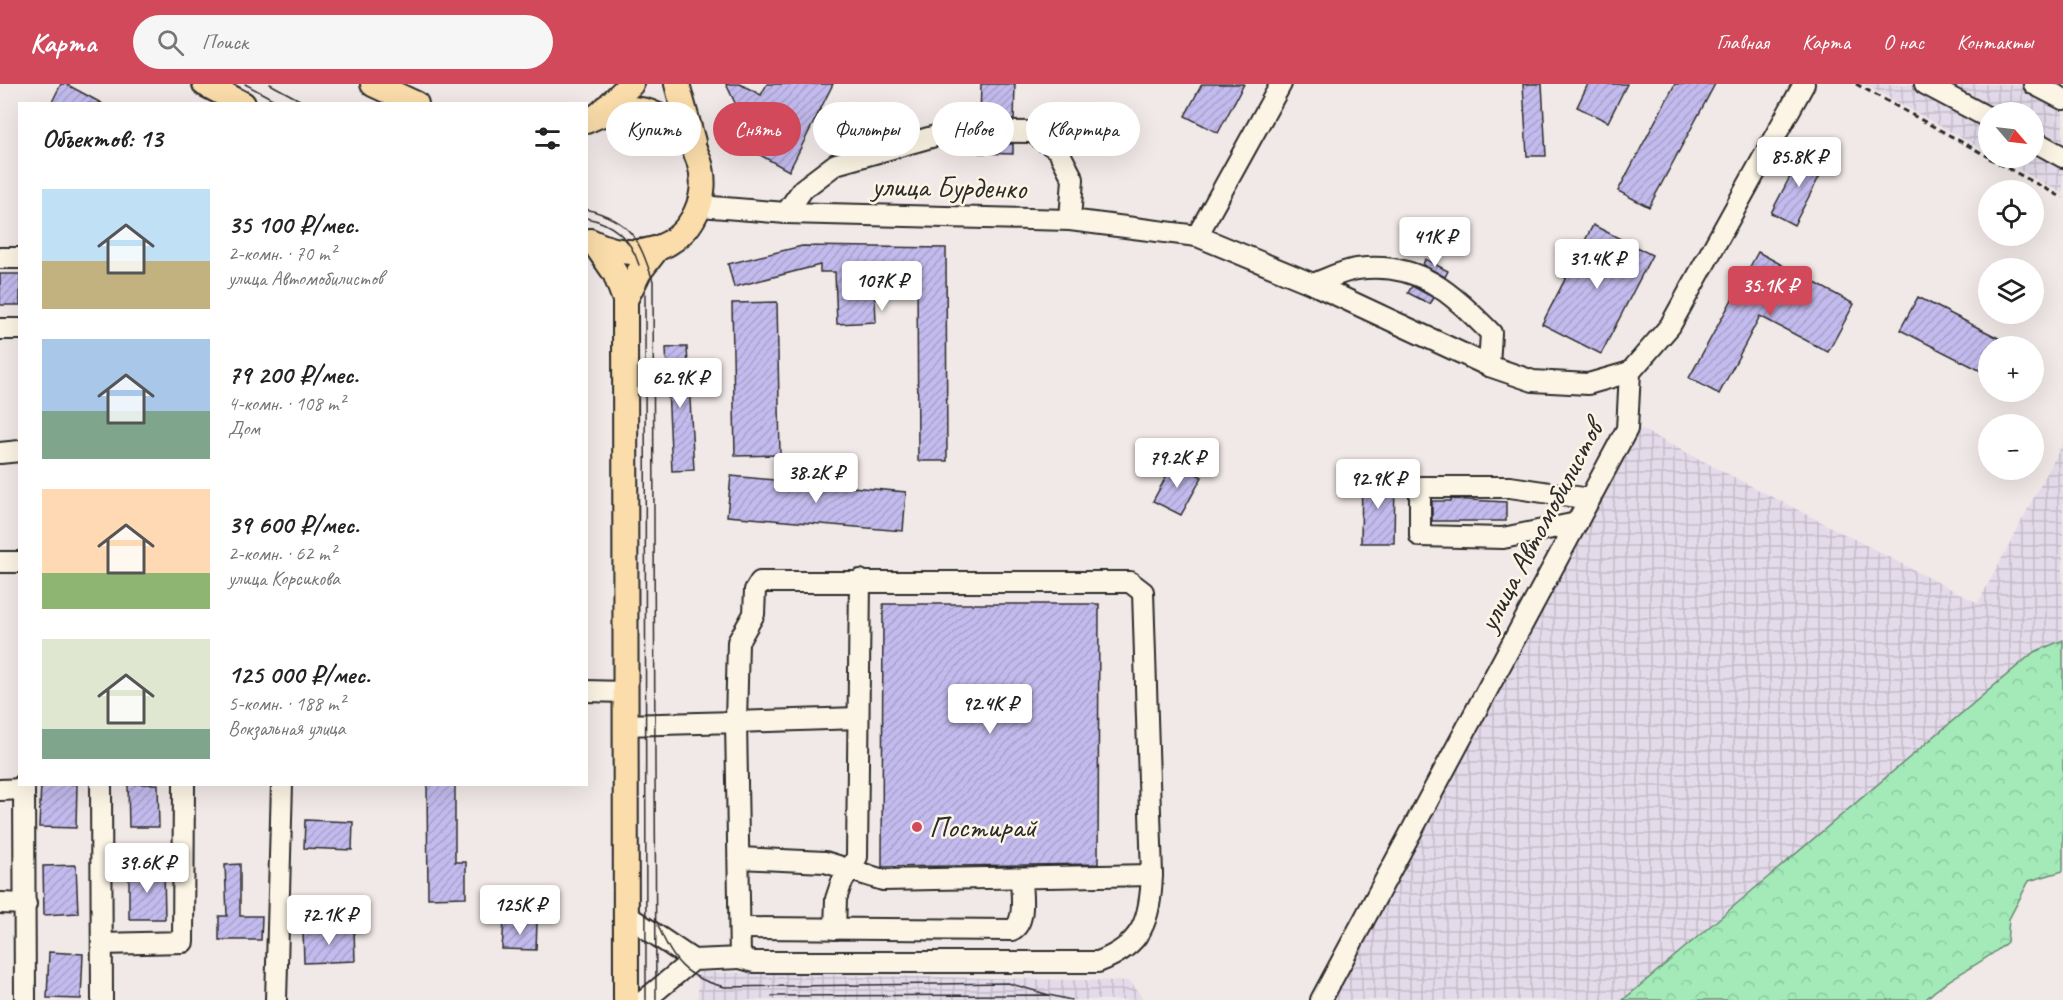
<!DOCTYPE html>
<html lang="ru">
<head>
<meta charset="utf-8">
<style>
	:root { --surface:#fff; --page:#f6f6f6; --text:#222; --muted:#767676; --accent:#d1495b }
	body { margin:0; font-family:Caveat,sans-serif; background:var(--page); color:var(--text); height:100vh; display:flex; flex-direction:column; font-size:22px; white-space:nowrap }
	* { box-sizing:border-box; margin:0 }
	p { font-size:20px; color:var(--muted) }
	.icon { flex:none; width:33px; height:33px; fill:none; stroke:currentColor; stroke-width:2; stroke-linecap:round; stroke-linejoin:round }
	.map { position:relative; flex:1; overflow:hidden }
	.sheet { position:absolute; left:18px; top:18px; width:570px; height:684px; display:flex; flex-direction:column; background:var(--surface); border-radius:0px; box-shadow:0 6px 24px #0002 }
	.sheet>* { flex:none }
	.banner { position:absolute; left:606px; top:18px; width:570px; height:54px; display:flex; gap:12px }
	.needle { width:39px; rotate:118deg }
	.buttons { position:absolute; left:1978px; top:18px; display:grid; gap:12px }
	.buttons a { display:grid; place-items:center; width:66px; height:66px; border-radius:50%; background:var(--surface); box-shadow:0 6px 24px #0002; font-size:30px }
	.price { position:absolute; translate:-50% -51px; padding:0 14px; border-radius:6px; background:#fff; color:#222; font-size:20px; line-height:39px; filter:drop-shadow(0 2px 3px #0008) }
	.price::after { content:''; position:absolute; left:50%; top:36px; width:18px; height:14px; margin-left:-9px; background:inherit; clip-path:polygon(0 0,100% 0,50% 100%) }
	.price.current { background:var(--accent); color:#fff }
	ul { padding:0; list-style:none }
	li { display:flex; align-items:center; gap:18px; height:150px; padding:0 24px }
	li span { display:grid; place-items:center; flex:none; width:168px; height:120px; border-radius:0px; color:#555 }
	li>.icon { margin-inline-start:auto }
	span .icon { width:72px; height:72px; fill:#fffc; stroke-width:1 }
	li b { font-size:26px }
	h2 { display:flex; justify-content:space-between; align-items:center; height:72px; padding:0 24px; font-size:26px }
	.pill { padding:0 21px; border-radius:27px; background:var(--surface); box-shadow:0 6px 24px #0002; font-size:21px; line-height:54px }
	.pill.current { background:var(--accent); color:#fff }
	header { display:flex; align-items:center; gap:36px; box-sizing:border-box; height:84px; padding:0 30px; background:var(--accent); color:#fff }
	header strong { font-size:28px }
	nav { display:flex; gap:33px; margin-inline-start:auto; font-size:21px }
	.search { width:420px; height:54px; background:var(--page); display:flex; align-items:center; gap:15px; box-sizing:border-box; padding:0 21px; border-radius:33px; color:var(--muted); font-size:22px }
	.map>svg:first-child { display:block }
	.industrial { fill:url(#industrial-grid) }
	.forest { fill:url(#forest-crowns); stroke:#678a72; stroke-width:1.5 }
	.building { fill:url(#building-hatch); stroke:#2b2b2b; stroke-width:1.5 }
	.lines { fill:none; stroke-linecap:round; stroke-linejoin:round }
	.minor-casing { stroke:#2b2b2b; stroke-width:24 }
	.major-casing { stroke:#2b2b2b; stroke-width:28 }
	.path { stroke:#2b2b2b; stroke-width:3; stroke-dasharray:6 4.5; stroke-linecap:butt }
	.minor { stroke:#fcf5e5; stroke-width:20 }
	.major { stroke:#fbddab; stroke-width:24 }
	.tram { stroke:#2b2b2b; stroke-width:1.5 }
	.poi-dot { fill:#d1495b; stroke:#fcf5e5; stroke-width:2 }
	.labels { text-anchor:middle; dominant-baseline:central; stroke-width:5; stroke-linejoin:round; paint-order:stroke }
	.street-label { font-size:30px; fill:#2b2b2b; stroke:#fcf5e5 }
	.poi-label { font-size:30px; fill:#2b2b2b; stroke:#fcf5e5; text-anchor:start }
</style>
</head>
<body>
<header>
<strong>Карта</strong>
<div class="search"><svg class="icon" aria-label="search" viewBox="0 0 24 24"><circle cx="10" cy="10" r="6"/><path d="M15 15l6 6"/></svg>Поиск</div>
<nav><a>Главная</a><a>Карта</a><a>О нас</a><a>Контакты</a></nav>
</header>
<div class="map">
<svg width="2063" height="916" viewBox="0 0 2063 916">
	<defs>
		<pattern id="industrial-grid" width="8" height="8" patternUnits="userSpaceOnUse" patternTransform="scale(1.5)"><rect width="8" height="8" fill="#e3dbe9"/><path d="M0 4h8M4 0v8" fill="none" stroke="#c3bcc8"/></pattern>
		<pattern id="forest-crowns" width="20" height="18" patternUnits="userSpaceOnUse" patternTransform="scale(1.5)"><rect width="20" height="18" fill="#a3eab8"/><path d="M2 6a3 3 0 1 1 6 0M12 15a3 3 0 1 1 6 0" fill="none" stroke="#8cc99e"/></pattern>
		<pattern id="building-hatch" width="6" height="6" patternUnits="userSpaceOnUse" patternTransform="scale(1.5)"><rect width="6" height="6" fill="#c3bbed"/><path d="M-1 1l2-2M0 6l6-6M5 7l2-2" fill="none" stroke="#a8a1cb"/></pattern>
	</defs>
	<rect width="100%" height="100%" fill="#f1e9e7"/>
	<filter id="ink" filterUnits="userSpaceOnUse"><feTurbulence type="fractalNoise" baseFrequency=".0167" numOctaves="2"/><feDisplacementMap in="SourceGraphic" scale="12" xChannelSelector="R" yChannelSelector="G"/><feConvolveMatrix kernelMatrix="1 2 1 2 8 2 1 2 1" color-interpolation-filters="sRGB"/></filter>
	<g filter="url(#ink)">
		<!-- industrial -->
		<g class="industrial">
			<path d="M1864,0H2063V110L1998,74H2034V28H1989V69Z"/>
			<path d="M1639,344L1978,519L2063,359V556L2034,568L1623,916H1332Z"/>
			<path d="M698,888L1130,897L1144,916H698Z"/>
		</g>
		<!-- forest -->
		<path class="forest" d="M2063,556V787L2029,797L2009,835L2007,858C1981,882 1951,890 1925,916H1623L2034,568Z"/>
		<!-- building -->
		<g class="building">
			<path d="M61,0H66L103,20H51Z"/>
			<path d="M726,0H740L761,11L767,0H833L789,87L760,71Z"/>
			<path d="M981,0H1015L1014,36L980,35Z"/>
			<path d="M1202,0H1244L1218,49L1185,32Z"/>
			<path d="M1523,0H1542L1546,72H1527Z"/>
			<path d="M1588,0H1627L1608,38L1577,23Z"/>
			<path d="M1675,0H1715L1649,123L1618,107Z"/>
			<path d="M980,59L1013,60V70L979,69Z"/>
			<path d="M1804,66L1827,78L1794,141L1771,129Z"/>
			<path d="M1593,141L1652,171L1601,270L1542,240Z"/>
			<path d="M802,162L946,164L947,377H918L917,189L874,188L876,238L837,240L835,188H820V181L734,203L728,180Z"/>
			<path d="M1758,168L1854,220L1828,268L1760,232L1719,310L1689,294Z"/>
			<path d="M1425,175L1448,187L1445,193L1423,181Z"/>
			<rect x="0" y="190" width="20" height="31"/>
			<path d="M1412,202L1434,214L1430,220L1408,209Z"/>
			<path d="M1918,213L2014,262H1989V291L1900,246Z"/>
			<path d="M777,218L780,371L735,372L732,219Z"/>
			<path d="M680,263H687L694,386L672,387L666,264Z"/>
			<path d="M1174,378L1202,393L1181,431L1153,417Z"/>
			<path d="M731,392L906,408L903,447L727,432Z"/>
			<path d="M1362,393H1395L1394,459H1361Z"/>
			<path d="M1451,415L1506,418V437H1432V417H1451Z"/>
			<path d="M883,520H1099L1098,780L882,783Z"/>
			<path d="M41,700H77L76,744L39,743Z"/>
			<path d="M128,700H158L159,743H129Z"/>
			<path d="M427,700H455V778H466V813L428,814Z"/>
			<path d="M305,736L353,738L352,766L304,764Z"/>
			<path d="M240,780V832H262L261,856H219V832H227L225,781Z"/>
			<path d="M76,781L78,829L44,831L43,782Z"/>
			<path d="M164,785L165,835H129V786Z"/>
			<path d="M504,837L537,838L536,866L502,865Z"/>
			<path d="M354,845L355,877L304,879L303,847Z"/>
			<path d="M49,868L83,870L81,915L47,914Z"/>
		</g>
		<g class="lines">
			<defs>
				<g id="minor">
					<path d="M1925,0L1989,34"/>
					<path d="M2034,0L2063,15"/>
					<path d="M2034,57L2063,73"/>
					<path d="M700,122L786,129L1070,136L1197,152L1313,200L1489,282L1533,297L1588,300L1630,288"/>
					<path d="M786,129L803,105L836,80L953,47L1032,48L1058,66L1073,95L1070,136"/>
					<path d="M1197,152L1281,0"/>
					<path d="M0,174H20"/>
					<path d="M1313,200C1327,195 1342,187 1357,185C1419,177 1450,208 1491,249L1489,282"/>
					<path d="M0,245H20"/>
					<path d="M0,369L20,367"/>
					<path d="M1577,439L1503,454L1420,452V403H1510L1590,415"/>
					<path d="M0,478H20"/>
					<path d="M586,607L624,608"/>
					<path d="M624,641L736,638L740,874L693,876L645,916"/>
					<path d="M24,700L25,916"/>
					<path d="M101,700L102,916"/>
					<path d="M0,706L24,705"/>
					<path d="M739,774L825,778L883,796L1152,791"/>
					<path d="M0,819L26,820"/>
					<path d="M625,830L693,876"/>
					<path d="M741,844L1012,846C1027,838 1021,809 1021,794"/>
					<path d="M835,845L836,815L841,800L857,773L860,496"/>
					<path d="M102,860L183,858L184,700"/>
					<path d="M740,874L754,878H1098C1143,861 1150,836 1152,791L1143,508L1130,498H760L755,506L754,530L738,558L736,638L858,634"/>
					<path d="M276,916L282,700"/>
					<path d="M1321,916L1627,345L1630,288L1670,242L1804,0"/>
				</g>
				<g id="major">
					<path d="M205,0L243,20"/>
					<path d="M373,0L416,20"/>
					<path d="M677,0L693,58"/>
					<path d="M601,29L631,0"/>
					<path d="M586,37C608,26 633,20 656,31C748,75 692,207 590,157"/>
					<path d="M595,160L615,189L625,216L626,916"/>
					<path d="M625,216L639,188L656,166"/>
				</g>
			</defs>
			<!-- minor casing -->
			<use href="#minor" class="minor-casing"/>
			<!-- major casing -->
			<use href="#major" class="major-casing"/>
			<!-- path -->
			<g class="path">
				<path d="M1856,0L1989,73"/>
				<path d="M1989,74L2063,114"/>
			</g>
			<!-- minor -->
			<use href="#minor" class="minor"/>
			<!-- major -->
			<use href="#major" class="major"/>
			<!-- tram -->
			<g class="tram">
				<path d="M245,0L282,20"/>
				<path d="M270,0L307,20"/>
				<path d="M586,125C632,137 639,155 653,197L656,916"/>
				<path d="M586,134C613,139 631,155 639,181"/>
				<path d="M645,210L646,916"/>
				<path d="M658,841C672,877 686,894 725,903L1008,899L1049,911"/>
				<path d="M772,912L1049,911L1071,916"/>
			</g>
		</g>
	</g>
	<!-- markers -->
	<circle class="poi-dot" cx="917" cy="743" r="6"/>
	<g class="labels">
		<!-- street labels -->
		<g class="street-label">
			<text transform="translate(949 103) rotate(1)">улица Бурденко</text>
			<text transform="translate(1540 442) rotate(-62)">улица Автомобилистов</text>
		</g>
		<!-- poi labels -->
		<g class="poi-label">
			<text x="929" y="743">Постирай</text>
		</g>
	</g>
</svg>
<div class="buttons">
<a><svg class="needle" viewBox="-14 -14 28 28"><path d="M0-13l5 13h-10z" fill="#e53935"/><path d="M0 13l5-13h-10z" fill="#767676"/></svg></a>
<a><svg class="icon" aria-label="locate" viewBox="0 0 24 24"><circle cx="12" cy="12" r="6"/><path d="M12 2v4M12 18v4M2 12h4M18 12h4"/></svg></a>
<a><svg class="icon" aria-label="layers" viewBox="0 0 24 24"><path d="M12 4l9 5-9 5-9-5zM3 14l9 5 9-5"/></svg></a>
<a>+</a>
<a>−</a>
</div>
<b class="price" style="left:1799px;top:104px">85.8K ₽</b>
<b class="price" style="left:1435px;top:184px">41K ₽</b>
<b class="price" style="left:1597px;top:206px">31.4K ₽</b>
<b class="price" style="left:882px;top:228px">107K ₽</b>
<b class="price current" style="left:1770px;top:233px">35.1K ₽</b>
<b class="price" style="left:680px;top:325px">62.9K ₽</b>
<b class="price" style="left:1177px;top:405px">79.2K ₽</b>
<b class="price" style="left:816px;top:420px">38.2K ₽</b>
<b class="price" style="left:1378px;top:426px">92.9K ₽</b>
<b class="price" style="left:990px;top:651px">92.4K ₽</b>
<b class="price" style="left:147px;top:810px">39.6K ₽</b>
<b class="price" style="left:520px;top:852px">125K ₽</b>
<b class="price" style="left:329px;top:862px">72.1K ₽</b>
<div class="banner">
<a class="pill">Купить</a>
<a class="pill current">Снять</a>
<a class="pill">Фильтры</a>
<a class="pill">Новое</a>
<a class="pill">Квартира</a>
</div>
<section class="sheet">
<h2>Объектов: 13<svg class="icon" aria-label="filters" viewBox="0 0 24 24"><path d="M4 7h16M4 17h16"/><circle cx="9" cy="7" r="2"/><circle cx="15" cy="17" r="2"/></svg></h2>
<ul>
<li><span style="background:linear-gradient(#bfe0f5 60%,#c2b280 0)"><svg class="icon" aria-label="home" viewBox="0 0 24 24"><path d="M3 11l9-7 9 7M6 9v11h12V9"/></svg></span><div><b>35 100 ₽/мес.</b><p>2-комн. · 70 m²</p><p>улица Автомобилистов</p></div></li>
<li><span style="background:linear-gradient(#a9c7e8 60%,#7fa58c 0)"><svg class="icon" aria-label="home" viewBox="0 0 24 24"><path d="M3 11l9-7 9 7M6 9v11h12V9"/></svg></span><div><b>79 200 ₽/мес.</b><p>4-комн. · 108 m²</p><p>Дом</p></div></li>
<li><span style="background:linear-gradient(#ffd9b3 70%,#8fb573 0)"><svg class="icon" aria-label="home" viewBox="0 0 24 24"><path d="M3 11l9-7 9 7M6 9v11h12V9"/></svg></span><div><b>39 600 ₽/мес.</b><p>2-комн. · 62 m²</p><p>улица Корсикова</p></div></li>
<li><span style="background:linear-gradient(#dfe7d0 75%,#7fa58c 0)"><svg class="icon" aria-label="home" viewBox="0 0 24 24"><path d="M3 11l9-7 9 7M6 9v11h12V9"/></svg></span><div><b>125 000 ₽/мес.</b><p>5-комн. · 188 m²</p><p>Вокзальная улица</p></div></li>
</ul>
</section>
</div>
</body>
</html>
